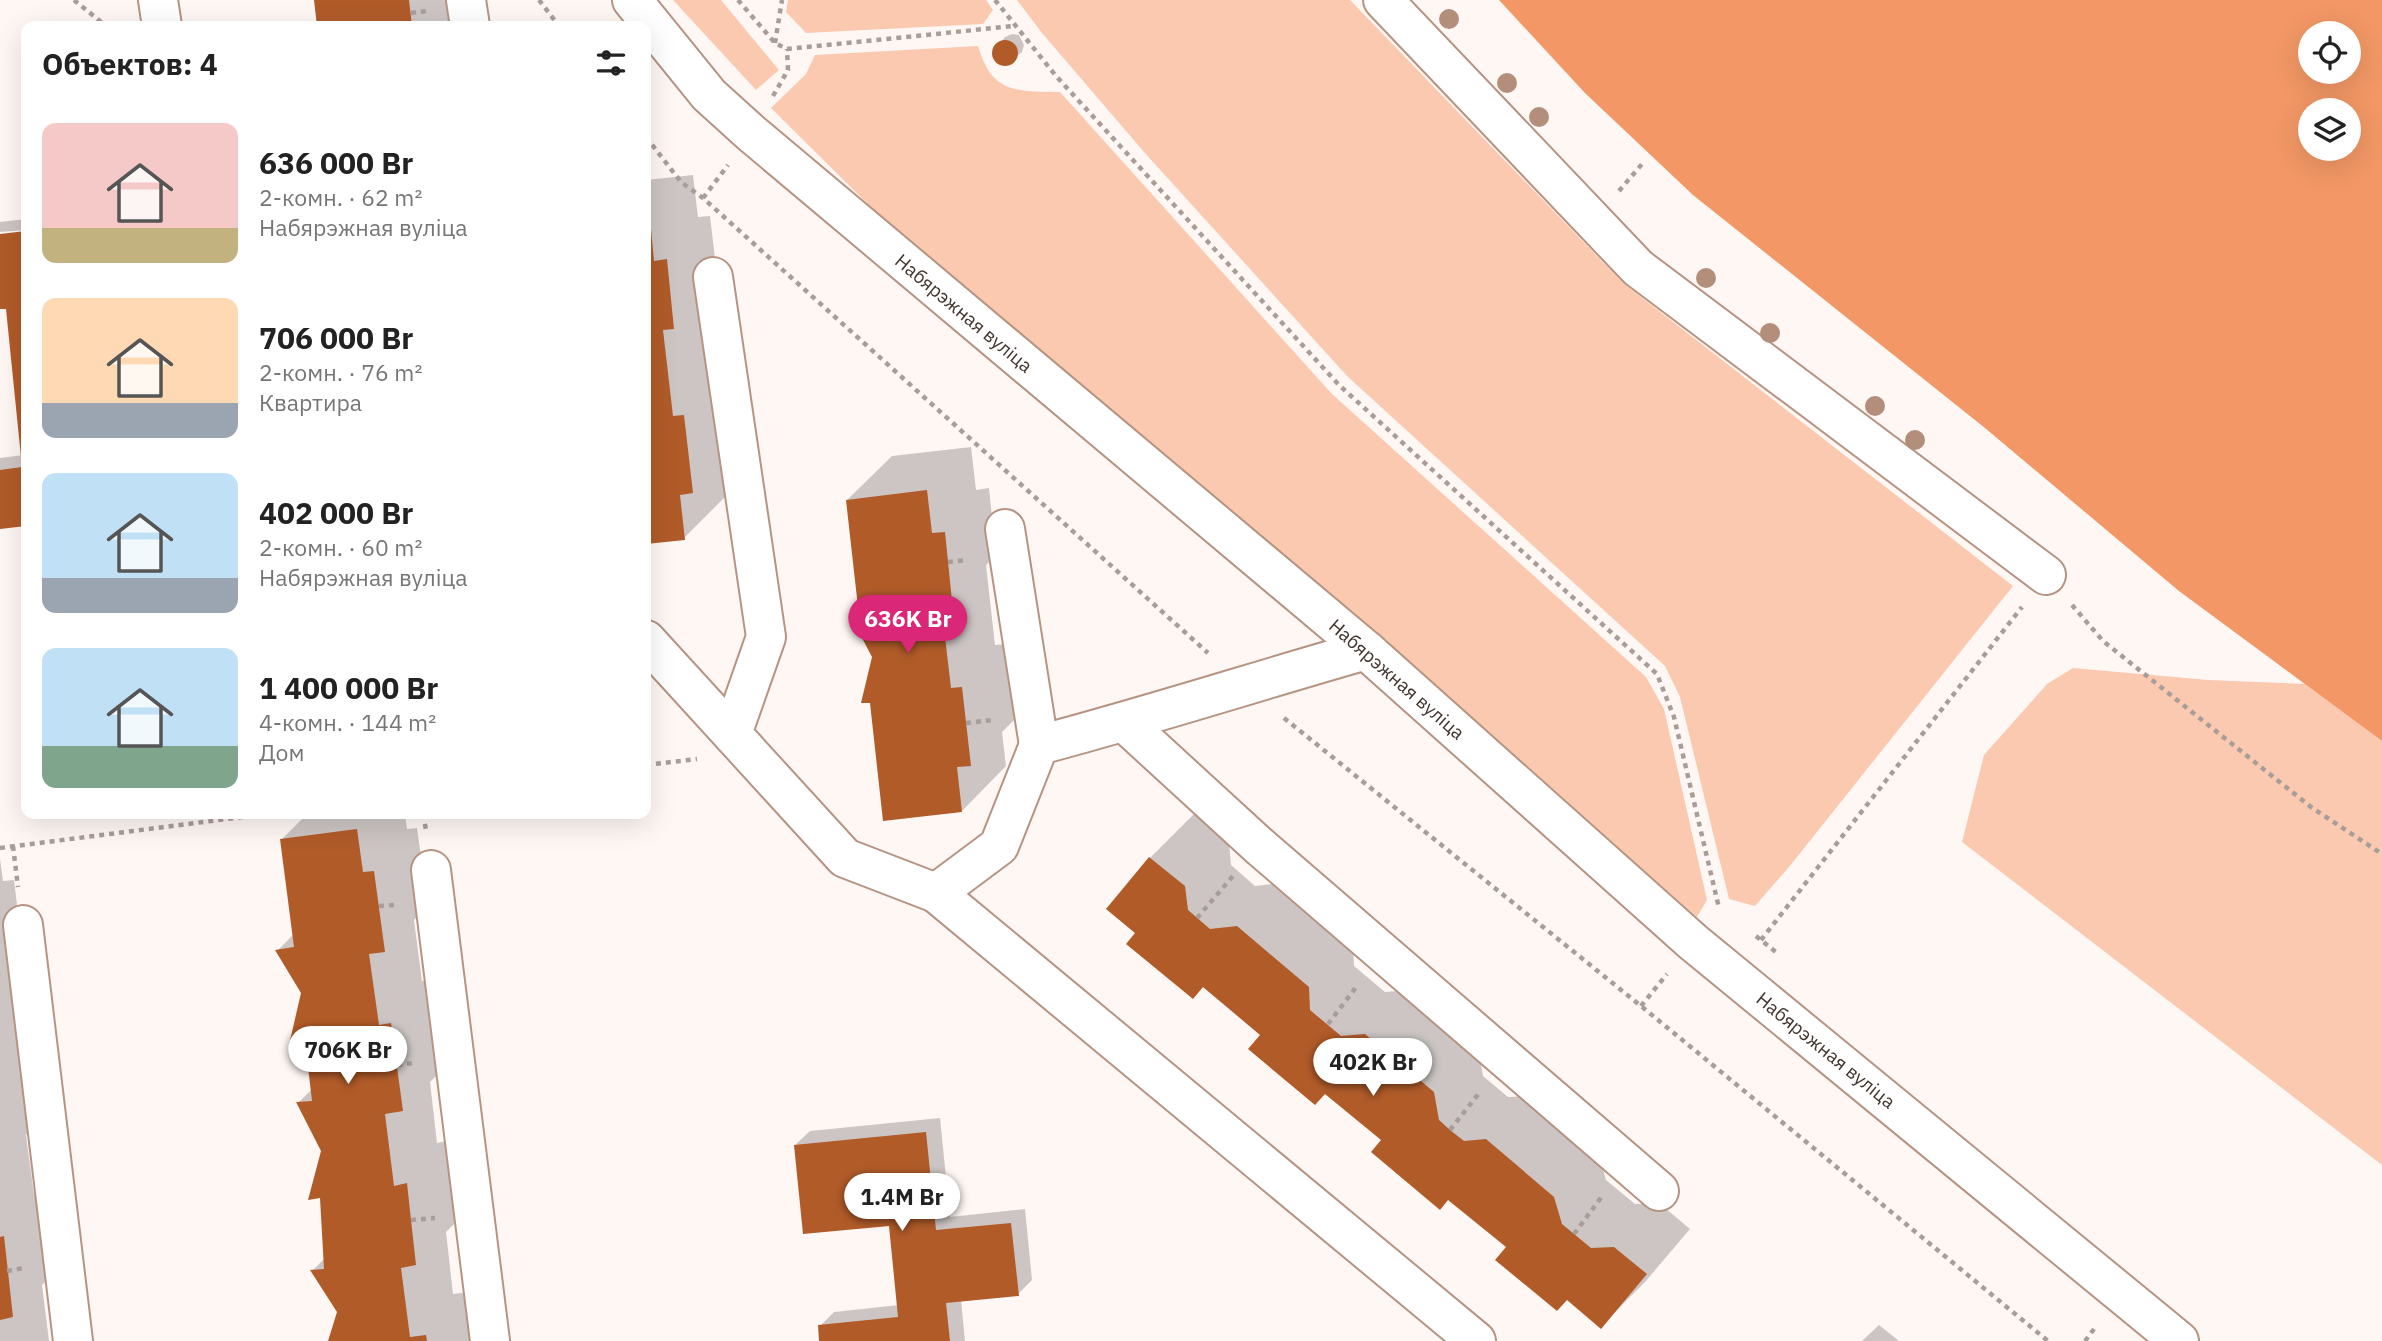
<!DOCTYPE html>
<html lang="ru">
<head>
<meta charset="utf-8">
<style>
	:root { --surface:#fff; --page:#f6f6f6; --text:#222; --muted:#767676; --accent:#db2777 }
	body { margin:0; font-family:"IBM Plex Sans",sans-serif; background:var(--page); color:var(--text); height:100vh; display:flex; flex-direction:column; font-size:26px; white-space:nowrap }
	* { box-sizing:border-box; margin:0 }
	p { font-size:23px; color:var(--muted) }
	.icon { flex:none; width:38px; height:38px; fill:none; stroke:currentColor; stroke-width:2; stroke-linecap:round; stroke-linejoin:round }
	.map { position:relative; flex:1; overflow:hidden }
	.drawer { position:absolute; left:21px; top:21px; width:630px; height:798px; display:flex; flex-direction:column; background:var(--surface); border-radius:14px; box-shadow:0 7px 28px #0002 }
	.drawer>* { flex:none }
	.tools { position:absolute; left:2298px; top:21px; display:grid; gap:14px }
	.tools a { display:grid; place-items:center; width:63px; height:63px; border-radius:50%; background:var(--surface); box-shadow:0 7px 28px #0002; font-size:35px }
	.price { position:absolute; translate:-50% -60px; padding:0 16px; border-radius:24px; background:#fff; color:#222; font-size:23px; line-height:46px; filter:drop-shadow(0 2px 4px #0008) }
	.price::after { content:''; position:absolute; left:50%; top:42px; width:21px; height:16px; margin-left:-10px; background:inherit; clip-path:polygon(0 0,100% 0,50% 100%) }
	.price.on { background:var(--accent); color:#fff }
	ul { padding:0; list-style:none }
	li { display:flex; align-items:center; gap:21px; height:175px; padding:0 21px }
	li span { display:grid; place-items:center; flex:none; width:196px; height:140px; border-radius:14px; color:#555 }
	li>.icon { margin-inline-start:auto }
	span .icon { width:84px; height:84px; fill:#fffc; stroke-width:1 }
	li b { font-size:30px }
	h2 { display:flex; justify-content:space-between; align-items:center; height:84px; padding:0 21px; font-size:30px }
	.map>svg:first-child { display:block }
	.green { fill:#fbc9af }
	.water { fill:#f29765; fill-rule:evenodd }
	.shadow { fill:#0003 }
	.building { fill:#b15b29 }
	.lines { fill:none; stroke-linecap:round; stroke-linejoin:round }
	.minor-casing { stroke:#b59482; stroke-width:42 }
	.path { stroke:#a89d99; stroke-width:4.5; stroke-dasharray:5 5; stroke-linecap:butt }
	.minor { stroke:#fff; stroke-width:38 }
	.tree { fill:#b38f7b }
	.labels { text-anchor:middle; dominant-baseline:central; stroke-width:7; stroke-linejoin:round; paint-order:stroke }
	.street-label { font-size:19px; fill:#43352e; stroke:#fff }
</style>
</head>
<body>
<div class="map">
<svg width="2382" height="1341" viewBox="0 0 2382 1341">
	<rect width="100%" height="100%" fill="#fff7f4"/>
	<!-- green -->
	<g class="green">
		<path d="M673,0H721L779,70L756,90Z"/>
		<path d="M788,0H986L993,10L983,24L806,33L786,12Z"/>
		<path d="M1017,0H1350L1623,283L2013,586L1789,867L1755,906L1729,899L1680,697L1665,666L1347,376L1144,152L1042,33Z"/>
		<path d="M978,46C992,94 1016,91 1060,92L1332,394L1646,677L1664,709L1707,900L1697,917L1245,523L893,229L771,108L806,74L815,55Z"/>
		<path d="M2073,668L2208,680L2305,684L2382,741V1165L1962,842L1984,755L2047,684Z"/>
	</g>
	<!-- water -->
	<path class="water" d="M1499,0H2382V741L2179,591L1985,428L1693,195L1585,93ZM2310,33H2348V72H2310ZM2310,110H2348V149H2310Z"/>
	<!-- shadow -->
	<g class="shadow">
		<path d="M316,0H458L459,9L449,19L450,26H319Z"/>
		<path d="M1012,34L1019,35L1024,45L1022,52L1014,59L1004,64L995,58L994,51L1005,37Z"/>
		<path d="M693,175L698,217L710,216L718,283L728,494L684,538L646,542V180Z"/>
		<path d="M26,219V230L0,232V222Z"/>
		<path d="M26,233V525L0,527V458L23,455L8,307L0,308V236Z"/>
		<path d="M971,447L976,490L989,488L996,555L986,565L995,645L1006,644L1014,720L1002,732L1006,766L962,811L853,618L860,611L847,500L892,456Z"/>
		<path d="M307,814H405L407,829L417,828L428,906L414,920L422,981L435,980L447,1066L430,1082L437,1143L451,1140L459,1219L446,1232L453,1294L470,1292L476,1341H330L339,1312L313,1270L325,1258L323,1151L298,1103L312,1089L303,993L278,950L294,934L281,840Z"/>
		<path d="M1194,814L1229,842L1231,865L1255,886L1282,883L1353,942L1354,966L1385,992L1410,990L1478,1048L1483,1076L1508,1097L1530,1096L1598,1152L1606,1180L1635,1204L1659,1203L1690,1229L1645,1282L1601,1326L1262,1035L1137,933L1150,858Z"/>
		<path d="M0,859L3,881L14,880L43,1118L26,1135L34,1195L48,1193L56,1271L42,1285L49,1341H0Z"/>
		<path d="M940,1118L950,1217L1025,1209L1032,1280L1018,1294L961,1300L965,1341H821L820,1326L834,1312L899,1305L890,1224L795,1145L810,1131Z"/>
		<path d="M1879,1325L1899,1341H1862Z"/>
	</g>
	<!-- building -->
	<g class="building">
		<path d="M314,0H409L412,26H317Z"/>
		<circle cx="1005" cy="53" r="13"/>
		<path d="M650,218L654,261L667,259L674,329L663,330L673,416L684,415L693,493L680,495L685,540L646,544V219Z"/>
		<path d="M26,231V526L0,529V470L22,467L6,309H0V234Z"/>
		<path d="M927,490L932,533L945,532L952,601L941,603L951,688L962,687L971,766L957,767L962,812L883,821L870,703H861L872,657L851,617L859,616L846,500Z"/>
		<path d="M357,829L363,872L374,871L385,952L369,954L379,1025L391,1023L403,1111L385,1114L394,1186L407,1183L411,1220L416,1265L401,1268L410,1337L426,1335L427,1341H328L337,1312L310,1270L324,1269L320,1198L308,1200L321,1151L296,1102L312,1101L305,1041L289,1045L301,993L275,950L294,947L280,839Z"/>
		<path d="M1149,857L1185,886L1188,910L1210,929L1237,926L1309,987L1310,1010L1341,1036L1365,1034L1434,1092L1439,1120L1450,1130L1464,1141L1486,1139L1554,1197L1562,1224L1591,1248L1614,1247L1647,1274L1601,1329L1567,1300L1557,1311L1495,1260L1506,1247L1448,1200L1440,1210L1371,1152L1381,1140L1325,1094L1315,1105L1248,1049L1260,1035L1203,987L1193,999L1126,944L1135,933L1106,909Z"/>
		<path d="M926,1132L936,1230L1011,1223L1019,1296L946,1303L950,1341H819L818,1325L898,1317L889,1226L803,1234L794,1145Z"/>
		<path d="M4,1236L13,1317L0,1320V1237Z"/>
	</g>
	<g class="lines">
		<defs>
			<g id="minor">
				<path d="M158,0L162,26"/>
				<path d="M466,0L470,26"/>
				<path d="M632,0L709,95L751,133L1366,650L1693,942L2179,1341"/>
				<path d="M1383,0L1638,268L2046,575"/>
				<path d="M713,277L766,637L732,734"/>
				<path d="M1005,529L1039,745"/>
				<path d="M646,640L845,858L936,893"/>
				<path d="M1366,650C1257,681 1149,716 1039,745L999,846L936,893L1476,1341"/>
				<path d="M1125,723L1258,845L1659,1191"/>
				<path d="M431,870L490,1341"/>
				<path d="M23,925L73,1341"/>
			</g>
		</defs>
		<!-- minor casing -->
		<use href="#minor" class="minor-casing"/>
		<!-- path -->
		<g class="path">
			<path d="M74,0L106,26"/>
			<path d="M539,0L559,26"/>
			<path d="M738,0L775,43L787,49L1014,26"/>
			<path d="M995,0L1056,76L1339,385L1657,674L1674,717L1719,908"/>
			<path d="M411,13L427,11"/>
			<path d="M775,43L782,0"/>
			<path d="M773,96L788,70L787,49"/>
			<path d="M646,137L681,182L703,198L1208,653"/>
			<path d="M1619,191L1642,164"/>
			<path d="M703,198L728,165"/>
			<path d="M948,562L968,560"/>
			<path d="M2072,605L2103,641L2311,807L2382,854"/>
			<path d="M1284,718L1641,1006L2048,1341"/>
			<path d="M966,723L993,720"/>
			<path d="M646,765L697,759"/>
			<path d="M423,814L426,830"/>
			<path d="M13,846L18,887"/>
			<path d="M0,848L266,814"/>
			<path d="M379,906L395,905"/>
			<path d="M1197,918L1233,876"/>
			<path d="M1756,936L1777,953"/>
			<path d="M1761,940L2022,607"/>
			<path d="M1641,1006L1667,974"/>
			<path d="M1328,1024L1357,986"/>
			<path d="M397,1065L414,1063"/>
			<path d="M1450,1130L1480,1092"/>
			<path d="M411,1220L435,1218"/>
			<path d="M1574,1234L1603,1195"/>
			<path d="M7,1271L24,1268"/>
			<path d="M2085,1341L2097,1325"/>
		</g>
		<!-- minor -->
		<use href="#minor" class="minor"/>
	</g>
	<!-- trees -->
	<g class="tree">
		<circle cx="1449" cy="19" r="10"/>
		<circle cx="1507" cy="83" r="10"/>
		<circle cx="1539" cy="117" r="10"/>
		<circle cx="1706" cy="278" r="10"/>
		<circle cx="1770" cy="333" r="10"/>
		<circle cx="1875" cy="406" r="10"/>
		<circle cx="1915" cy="440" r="10"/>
	</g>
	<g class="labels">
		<!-- street labels -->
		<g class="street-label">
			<text transform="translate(964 313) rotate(40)">Набярэжная вуліца</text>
			<text transform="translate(1397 679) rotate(41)">Набярэжная вуліца</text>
			<text transform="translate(1826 1050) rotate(39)">Набярэжная вуліца</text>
		</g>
	</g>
</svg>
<div class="tools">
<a><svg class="icon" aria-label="locate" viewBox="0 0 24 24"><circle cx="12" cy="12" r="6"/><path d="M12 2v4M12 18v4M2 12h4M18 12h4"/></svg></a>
<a><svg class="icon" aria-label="layers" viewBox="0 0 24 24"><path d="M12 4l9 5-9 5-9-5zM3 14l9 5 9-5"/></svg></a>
</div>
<b class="price on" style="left:908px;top:655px">636K Br</b>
<b class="price" style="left:348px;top:1086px">706K Br</b>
<b class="price" style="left:1373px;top:1098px">402K Br</b>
<b class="price" style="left:902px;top:1233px">1.4M Br</b>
<section class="drawer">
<h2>Объектов: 4<svg class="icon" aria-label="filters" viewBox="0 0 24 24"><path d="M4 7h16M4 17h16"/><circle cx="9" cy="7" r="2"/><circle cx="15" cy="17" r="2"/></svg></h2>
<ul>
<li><span style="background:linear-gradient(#f6c9c9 75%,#c2b280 0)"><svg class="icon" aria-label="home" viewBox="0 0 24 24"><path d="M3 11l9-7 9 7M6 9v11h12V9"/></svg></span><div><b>636 000 Br</b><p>2-комн. · 62 m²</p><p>Набярэжная вуліца</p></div></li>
<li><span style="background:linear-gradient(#ffd9b3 75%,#9aa5b1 0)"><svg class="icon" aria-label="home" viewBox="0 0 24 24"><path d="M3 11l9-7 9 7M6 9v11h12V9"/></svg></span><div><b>706 000 Br</b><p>2-комн. · 76 m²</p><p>Квартира</p></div></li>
<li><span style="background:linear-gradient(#bfe0f5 75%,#9aa5b1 0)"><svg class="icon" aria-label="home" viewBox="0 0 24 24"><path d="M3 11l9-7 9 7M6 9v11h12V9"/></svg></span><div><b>402 000 Br</b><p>2-комн. · 60 m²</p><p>Набярэжная вуліца</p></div></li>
<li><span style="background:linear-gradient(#bfe0f5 70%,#7fa58c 0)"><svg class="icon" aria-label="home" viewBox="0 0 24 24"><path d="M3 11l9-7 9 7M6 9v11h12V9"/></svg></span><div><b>1 400 000 Br</b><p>4-комн. · 144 m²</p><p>Дом</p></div></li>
</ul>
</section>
</div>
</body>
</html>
